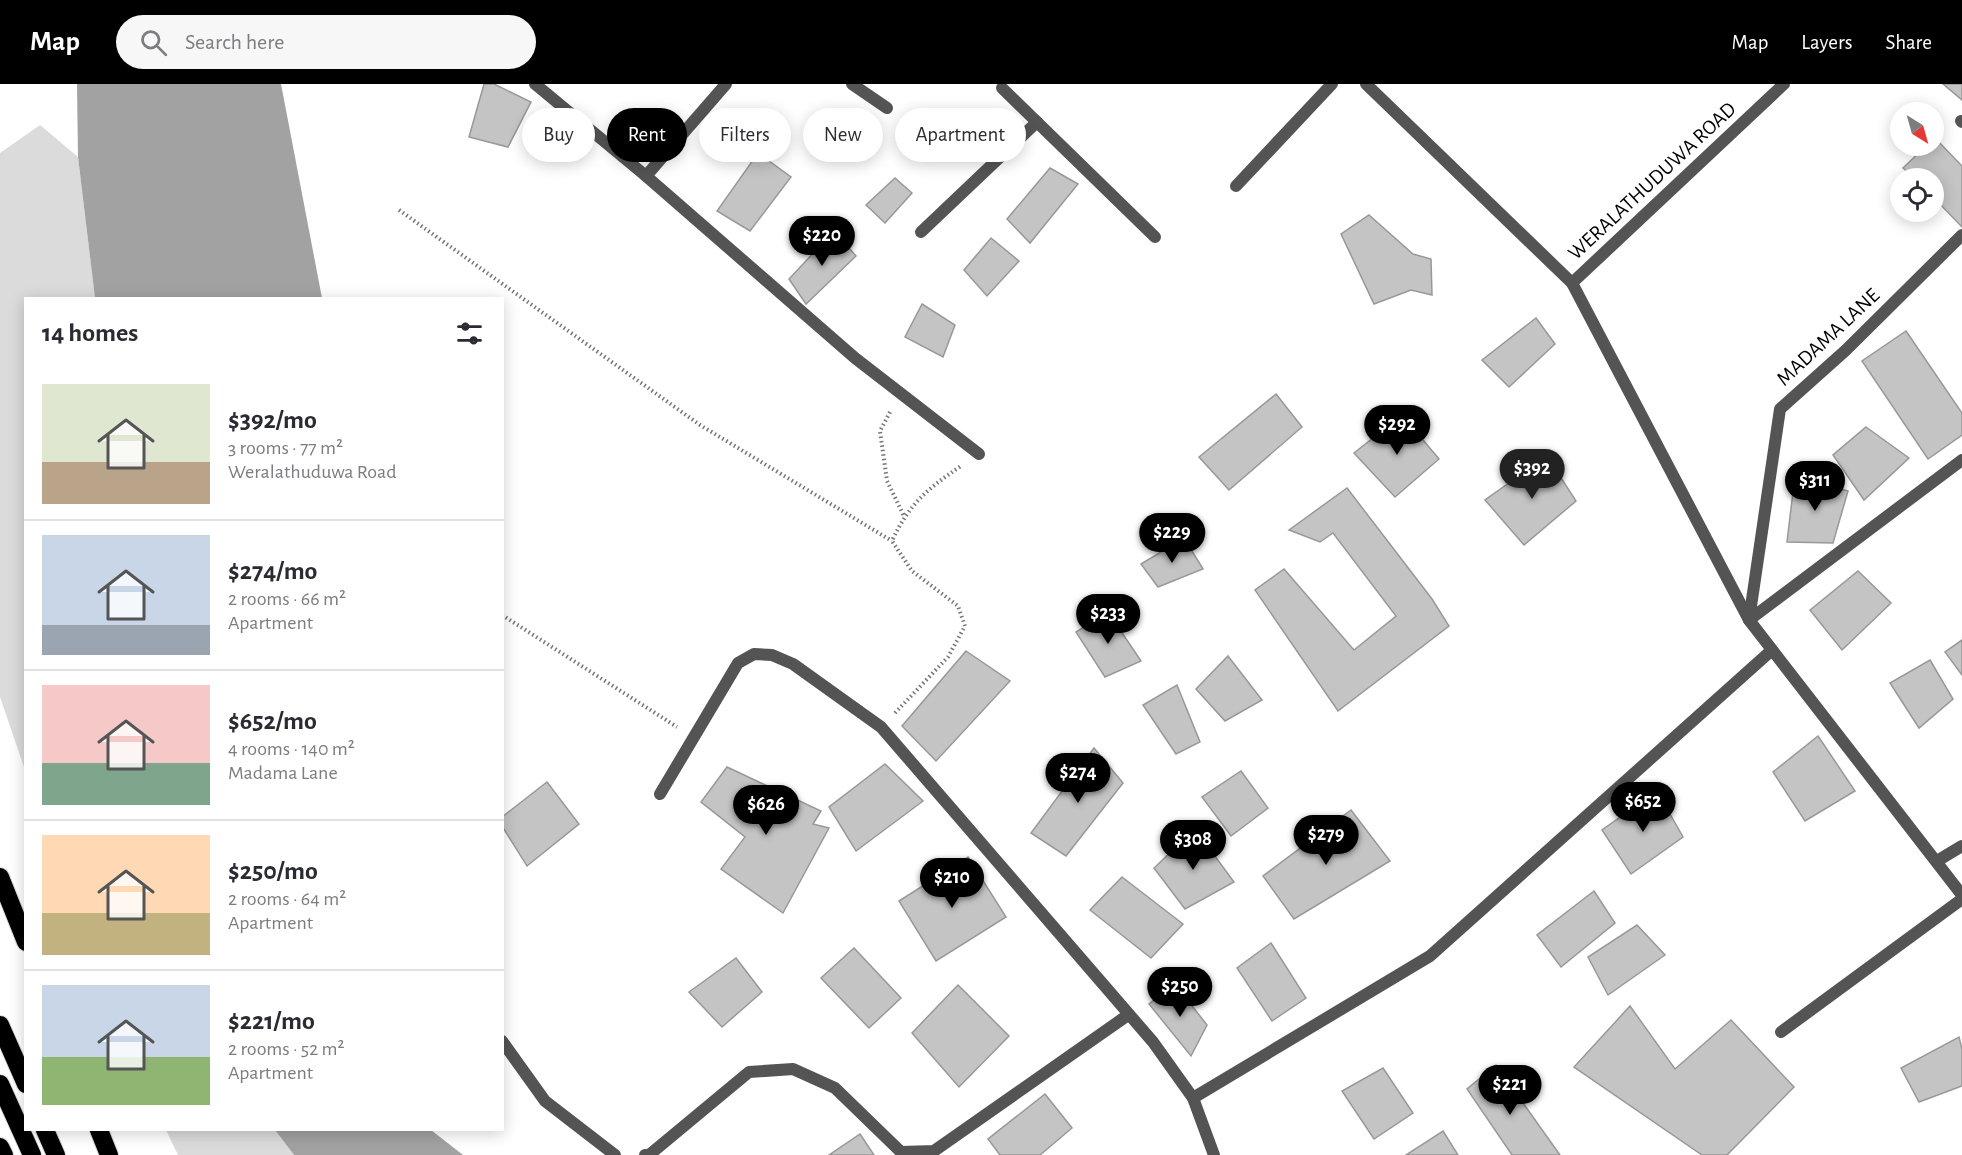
<!DOCTYPE html>
<html lang="en">
<head>
<meta charset="utf-8">
<style>
	:root { --surface:#fff; --page:#f7f7f7; --text:#2b2b33; --muted:#7c7c81; --line:#e1e1e2; --accent:#000 }
	body { margin:0; font-family:"Alegreya Sans",sans-serif; background:var(--page); color:var(--text); height:100vh; display:flex; flex-direction:column; font-size:22px; white-space:nowrap }
	* { box-sizing:border-box; margin:0 }
	p { font-size:20px; color:var(--muted) }
	.icon { flex:none; width:33px; height:33px; fill:none; stroke:currentColor; stroke-width:2; stroke-linecap:round; stroke-linejoin:round }
	.map { position:relative; flex:1; overflow:hidden }
	.panel { position:absolute; left:24px; top:213px; width:480px; height:834px; display:flex; flex-direction:column; background:var(--surface); border-radius:0px; box-shadow:0 3px 15px #0003 }
	.panel>* { flex:none }
	.top-card { position:absolute; left:522px; top:24px; width:570px; height:54px; display:flex; gap:12px }
	.needle { width:39px; rotate:143deg }
	.controls { position:absolute; left:1890px; top:18px; display:grid; gap:12px }
	.controls a { display:grid; place-items:center; width:54px; height:54px; border-radius:50%; background:var(--surface); box-shadow:0 3px 15px #0003; font-size:30px }
	.price { position:absolute; translate:-50% -51px; padding:0 14px; border-radius:21px; background:var(--accent); color:#fff; font-size:20px; line-height:39px; filter:drop-shadow(0 2px 3px #0008) }
	.price::after { content:''; position:absolute; left:50%; top:36px; width:18px; height:14px; margin-left:-9px; background:inherit; clip-path:polygon(0 0,100% 0,50% 100%) }
	.price.on { background:#222; color:#fff }
	ul { padding:0; list-style:none }
	li { display:flex; align-items:center; gap:18px; height:150px; padding:0 18px }
	li+li { border-top:2px solid var(--line) }
	li span { display:grid; place-items:center; flex:none; width:168px; height:120px; border-radius:0px; color:#555 }
	li>.icon { margin-inline-start:auto }
	span .icon { width:72px; height:72px; fill:#fffc; stroke-width:1 }
	li b { font-size:26px }
	h2 { display:flex; justify-content:space-between; align-items:center; height:72px; padding:0 18px; font-size:26px }
	.chip { padding:0 21px; border-radius:27px; background:var(--surface); box-shadow:0 3px 15px #0003; font-size:21px; line-height:54px }
	.chip.on { background:var(--accent); color:#fff }
	header { display:flex; align-items:center; gap:36px; box-sizing:border-box; height:84px; padding:0 30px; background:var(--accent); color:#fff }
	header strong { font-size:28px }
	nav { display:flex; gap:33px; margin-inline-start:auto; font-size:21px }
	.search { width:420px; height:54px; background:var(--page); display:flex; align-items:center; gap:15px; box-sizing:border-box; padding:0 21px; border-radius:33px; color:var(--muted); font-size:22px }
	.map>svg:first-child { display:block }
	.green { fill:#dbdbdb }
	.water { fill:#a2a2a2 }
	.building { fill:#c4c4c4; stroke:#989898; stroke-width:1.5 }
	.lines { fill:none; stroke-linecap:round; stroke-linejoin:round }
	.motorway-casing { stroke:#dbdbdb; stroke-width:20 }
	.path { stroke:#767676; stroke-width:4; stroke-dasharray:1.5 3; stroke-linecap:butt }
	.minor { stroke:#545454; stroke-width:12 }
	.motorway { stroke:#000; stroke-width:18 }
	.labels { text-anchor:middle; dominant-baseline:central; stroke-width:5; stroke-linejoin:round; paint-order:stroke }
	.street-label { font-size:21px; fill:#000; stroke:#fff }
</style>
</head>
<body>
<header>
<strong>Map</strong>
<div class="search"><svg class="icon" aria-label="search" viewBox="0 0 24 24"><circle cx="10" cy="10" r="6"/><path d="M15 15l6 6"/></svg>Search here</div>
<nav><a>Map</a><a>Layers</a><a>Share</a></nav>
</header>
<div class="map">
<svg width="1962" height="1071" viewBox="0 0 1962 1071">
	<rect width="100%" height="100%" fill="#fff"/>
	<!-- green -->
	<g class="green">
		<path d="M40,41L78,73L95,214H26L25,686L0,613V69Z"/>
		<path d="M166,1046H275L294,1071H178Z"/>
	</g>
	<!-- water -->
	<g class="water">
		<path d="M77,0H281L322,214H95L78,73Z"/>
		<path d="M275,1046H431L463,1071H294Z"/>
	</g>
	<!-- building -->
	<g class="building">
		<path d="M484,0H494L531,18L508,63L469,53Z"/>
		<path d="M1943,0H1962V16Z"/>
		<path d="M1934,53L1962,82V143L1934,114V94H1914L1903,84L1926,62H1934Z"/>
		<path d="M758,69L791,93L750,147L717,127Z"/>
		<path d="M1050,84L1078,100L1030,159L1007,135Z"/>
		<path d="M895,94L912,109L885,139L866,121Z"/>
		<path d="M1369,131L1413,170L1431,175L1432,211L1411,206L1374,220L1341,150Z"/>
		<path d="M834,147L856,172L806,220L789,195Z"/>
		<path d="M991,154L1019,177L987,212L964,186Z"/>
		<path d="M922,220L955,241L943,273L905,253Z"/>
		<path d="M1536,234L1555,260L1509,303L1482,276Z"/>
		<path d="M1906,247L1962,329V351L1928,375L1862,277Z"/>
		<path d="M1276,310L1302,343L1229,406L1199,373Z"/>
		<path d="M1402,331L1439,375L1395,413L1354,369Z"/>
		<path d="M1866,343L1909,374L1864,416L1833,371Z"/>
		<path d="M1547,372L1576,417L1524,461L1485,416Z"/>
		<path d="M1795,391L1848,407L1833,459L1787,458Z"/>
		<path d="M1347,404L1432,515L1449,542L1338,627L1255,506L1284,485L1354,566L1396,532L1333,449L1320,458L1289,446Z"/>
		<path d="M1184,454L1203,485L1158,503L1141,480Z"/>
		<path d="M1858,487L1891,519L1842,566L1810,526Z"/>
		<path d="M1108,528L1141,577L1105,593L1076,548Z"/>
		<path d="M1962,556V591L1945,568Z"/>
		<path d="M966,567L1010,597L936,677L902,642Z"/>
		<path d="M1228,572L1262,616L1225,637L1196,605Z"/>
		<path d="M1930,576L1953,615L1919,644L1890,599Z"/>
		<path d="M1177,601L1200,658L1176,670L1143,621Z"/>
		<path d="M1818,652L1855,707L1805,737L1773,688Z"/>
		<path d="M1094,664L1123,699L1066,772L1031,749Z"/>
		<path d="M885,680L923,717L856,767L829,723Z"/>
		<path d="M727,683L821,727L813,740L829,744L783,829L721,785L745,753L701,718Z"/>
		<path d="M1241,687L1268,724L1231,752L1202,713Z"/>
		<path d="M547,698L579,740L527,782L502,742V733Z"/>
		<path d="M1657,707L1683,753L1631,790L1602,746Z"/>
		<path d="M1351,726L1390,777L1294,835L1263,792Z"/>
		<path d="M1195,745L1234,798L1185,825L1154,784Z"/>
		<path d="M968,773L1006,833L936,877L899,817Z"/>
		<path d="M1122,793L1183,840L1151,874L1090,826Z"/>
		<path d="M1594,807L1615,839L1561,883L1537,851Z"/>
		<path d="M1637,841L1665,871L1608,911L1588,873Z"/>
		<path d="M1271,859L1306,914L1272,937L1237,884Z"/>
		<path d="M854,864L901,914L869,944L821,894Z"/>
		<path d="M736,874L762,908L722,943L689,908Z"/>
		<path d="M1175,900L1207,941L1191,972L1149,920Z"/>
		<path d="M958,901L1009,952L959,1003L912,949Z"/>
		<path d="M1630,922L1675,985L1731,936L1794,1003L1727,1071H1702L1574,983Z"/>
		<path d="M1959,953L1962,965V1002L1919,1018L1901,984Z"/>
		<path d="M1496,981L1560,1071H1512L1467,1005Z"/>
		<path d="M1383,984L1413,1029L1374,1055L1342,1007Z"/>
		<path d="M1045,1010L1072,1044L1040,1071H1000L988,1055Z"/>
		<path d="M1443,1047L1458,1071H1406Z"/>
		<path d="M860,1050L874,1071H829Z"/>
	</g>
	<g class="lines">
		<defs>
			<g id="motorway">
				<path d="M0,793L26,858"/>
				<path d="M0,941L26,1000"/>
				<path d="M0,1000L32,1071"/>
				<path d="M45,1046L56,1071"/>
				<path d="M99,1046L109,1071"/>
				<path d="M0,1063L4,1071"/>
			</g>
		</defs>
		<!-- motorway casing -->
		<use href="#motorway" class="motorway-casing"/>
		<!-- path -->
		<g class="path">
			<path d="M399,126L700,341L892,457"/>
			<path d="M890,328L880,347L887,397L904,432"/>
			<path d="M502,531L677,643"/>
			<path d="M895,629L948,573L965,542L958,522L912,487L892,457C909,420 927,405 961,382"/>
		</g>
		<!-- minor -->
		<g class="minor">
			<path d="M535,0L646,92L855,274L979,370"/>
			<path d="M852,0L887,24"/>
			<path d="M1366,0L1572,199L1749,536L1962,811"/>
			<path d="M1002,4L1155,153"/>
			<path d="M1961,37L1962,38"/>
			<path d="M646,92L726,0"/>
			<path d="M1236,102L1332,0"/>
			<path d="M921,148L1037,38"/>
			<path d="M1572,199L1784,0"/>
			<path d="M1749,536L1780,325L1846,266L1962,151"/>
			<path d="M1749,536L1962,376"/>
			<path d="M660,710L738,579L754,570L772,571L793,580L881,643L1153,958L1193,1014L1214,1071"/>
			<path d="M1937,777L1962,762"/>
			<path d="M1781,948L1962,815"/>
			<path d="M502,957L545,1017L615,1071"/>
			<path d="M1193,1014L1430,872L1772,566"/>
			<path d="M645,1071H649L749,988L793,985L835,1004L901,1068L934,1067L1128,931"/>
		</g>
		<!-- motorway -->
		<use href="#motorway" class="motorway"/>
	</g>
	<g class="labels">
		<!-- street labels -->
		<g class="street-label">
			<text transform="translate(1652 97) rotate(-43)">WERALATHUDUWA ROAD</text>
			<text transform="translate(1828 253) rotate(-43)">MADAMA LANE</text>
		</g>
	</g>
</svg>
<div class="controls">
<a><svg class="needle" viewBox="-14 -14 28 28"><path d="M0-13l5 13h-10z" fill="#e53935"/><path d="M0 13l5-13h-10z" fill="#7c7c81"/></svg></a>
<a><svg class="icon" aria-label="locate" viewBox="0 0 24 24"><circle cx="12" cy="12" r="6"/><path d="M12 2v4M12 18v4M2 12h4M18 12h4"/></svg></a>
</div>
<b class="price" style="left:822px;top:183px">$220</b>
<b class="price" style="left:1397px;top:372px">$292</b>
<b class="price on" style="left:1532px;top:416px">$392</b>
<b class="price" style="left:1815px;top:428px">$311</b>
<b class="price" style="left:1172px;top:480px">$229</b>
<b class="price" style="left:1108px;top:561px">$233</b>
<b class="price" style="left:1078px;top:720px">$274</b>
<b class="price" style="left:1643px;top:749px">$652</b>
<b class="price" style="left:766px;top:752px">$626</b>
<b class="price" style="left:1326px;top:782px">$279</b>
<b class="price" style="left:1193px;top:787px">$308</b>
<b class="price" style="left:952px;top:825px">$210</b>
<b class="price" style="left:1180px;top:934px">$250</b>
<b class="price" style="left:1510px;top:1032px">$221</b>
<div class="top-card">
<a class="chip">Buy</a>
<a class="chip on">Rent</a>
<a class="chip">Filters</a>
<a class="chip">New</a>
<a class="chip">Apartment</a>
</div>
<section class="panel">
<h2>14 homes<svg class="icon" aria-label="filters" viewBox="0 0 24 24"><path d="M4 7h16M4 17h16"/><circle cx="9" cy="7" r="2"/><circle cx="15" cy="17" r="2"/></svg></h2>
<ul>
<li><span style="background:linear-gradient(#dfe7d0 65%,#b9a48a 0)"><svg class="icon" aria-label="home" viewBox="0 0 24 24"><path d="M3 11l9-7 9 7M6 9v11h12V9"/></svg></span><div><b>$392/mo</b><p>3 rooms · 77 m²</p><p>Weralathuduwa Road</p></div></li>
<li><span style="background:linear-gradient(#c9d6e8 75%,#9aa5b1 0)"><svg class="icon" aria-label="home" viewBox="0 0 24 24"><path d="M3 11l9-7 9 7M6 9v11h12V9"/></svg></span><div><b>$274/mo</b><p>2 rooms · 66 m²</p><p>Apartment</p></div></li>
<li><span style="background:linear-gradient(#f6c9c9 65%,#7fa58c 0)"><svg class="icon" aria-label="home" viewBox="0 0 24 24"><path d="M3 11l9-7 9 7M6 9v11h12V9"/></svg></span><div><b>$652/mo</b><p>4 rooms · 140 m²</p><p>Madama Lane</p></div></li>
<li><span style="background:linear-gradient(#ffd9b3 65%,#c2b280 0)"><svg class="icon" aria-label="home" viewBox="0 0 24 24"><path d="M3 11l9-7 9 7M6 9v11h12V9"/></svg></span><div><b>$250/mo</b><p>2 rooms · 64 m²</p><p>Apartment</p></div></li>
<li><span style="background:linear-gradient(#c9d6e8 60%,#8fb573 0)"><svg class="icon" aria-label="home" viewBox="0 0 24 24"><path d="M3 11l9-7 9 7M6 9v11h12V9"/></svg></span><div><b>$221/mo</b><p>2 rooms · 52 m²</p><p>Apartment</p></div></li>
</ul>
</section>
</div>
</body>
</html>
